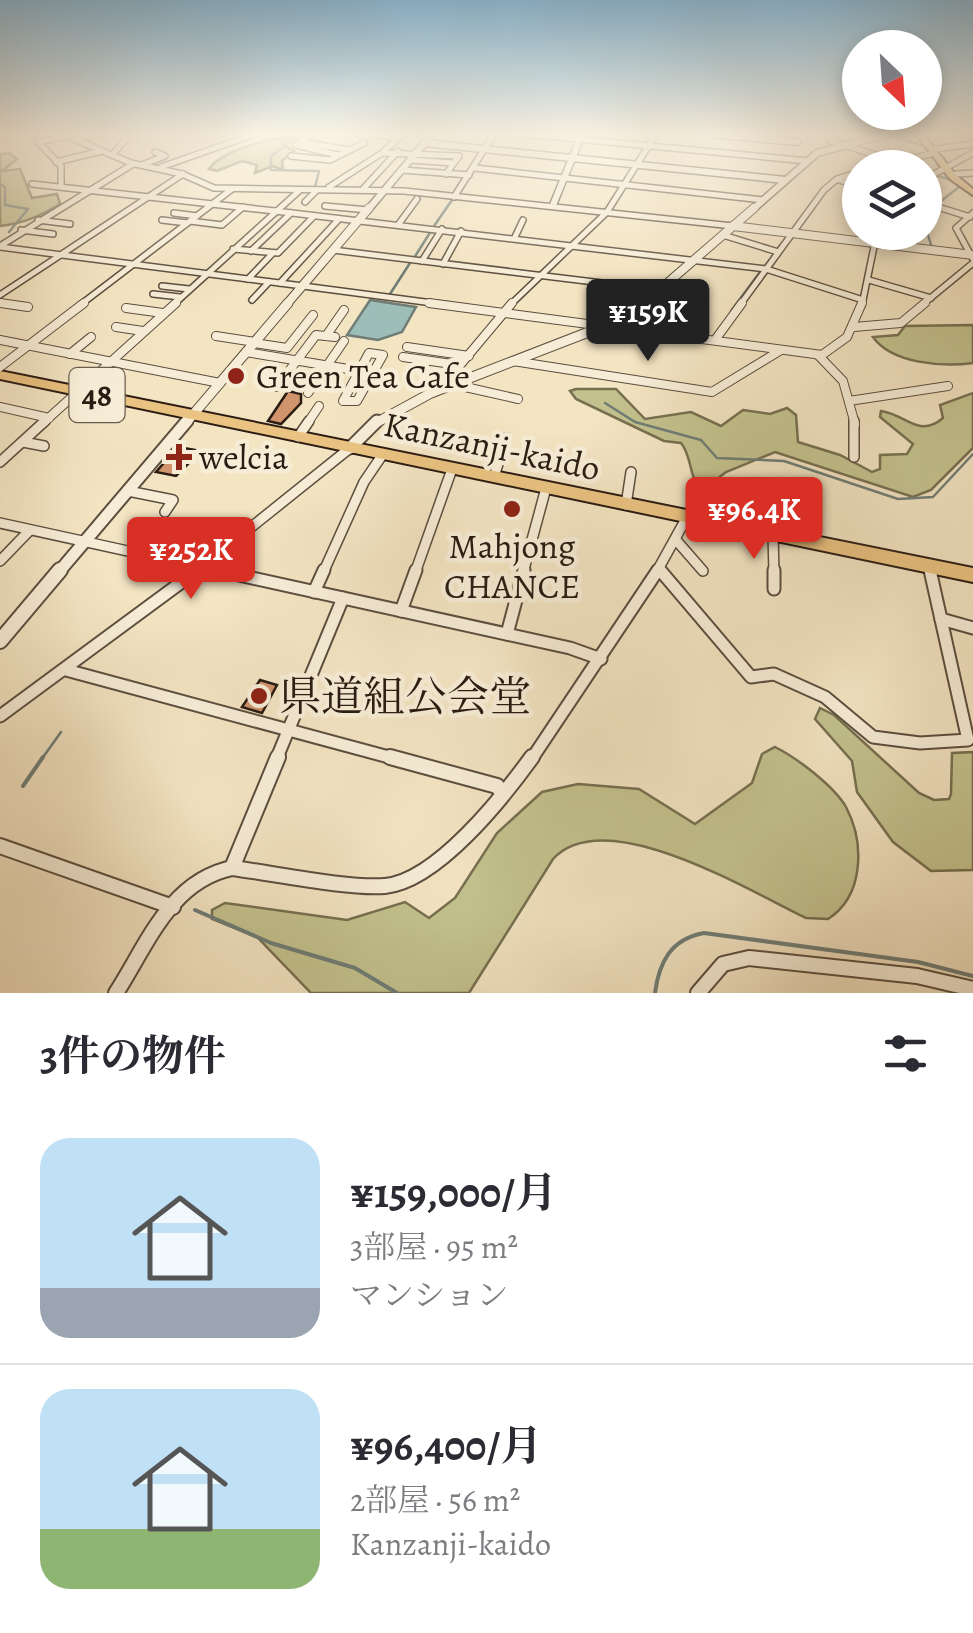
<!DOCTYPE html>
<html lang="ja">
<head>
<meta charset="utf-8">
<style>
	:root { --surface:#fff; --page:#f2f2f3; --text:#2b2b33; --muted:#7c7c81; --line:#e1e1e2; --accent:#d93025 }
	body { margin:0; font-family:Alegreya,"Noto Serif JP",serif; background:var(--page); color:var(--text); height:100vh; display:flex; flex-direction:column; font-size:38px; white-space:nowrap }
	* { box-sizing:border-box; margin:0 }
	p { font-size:32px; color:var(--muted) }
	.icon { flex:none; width:55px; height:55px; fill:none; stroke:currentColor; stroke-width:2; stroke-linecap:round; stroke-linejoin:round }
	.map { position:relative; height:993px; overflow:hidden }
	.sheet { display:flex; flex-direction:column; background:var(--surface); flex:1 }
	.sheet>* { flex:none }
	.needle { width:65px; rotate:155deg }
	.buttons { position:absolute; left:842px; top:30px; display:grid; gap:20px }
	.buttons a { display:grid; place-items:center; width:100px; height:100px; border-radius:50%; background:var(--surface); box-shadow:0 5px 15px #0003; font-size:50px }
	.price { position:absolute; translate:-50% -85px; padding:0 22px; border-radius:10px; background:var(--accent); color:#fff; font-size:32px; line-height:65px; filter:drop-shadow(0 2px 5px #0008) }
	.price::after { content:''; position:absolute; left:50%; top:60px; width:30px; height:22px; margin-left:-15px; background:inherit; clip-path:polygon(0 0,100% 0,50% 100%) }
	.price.on { background:#222; color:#fff }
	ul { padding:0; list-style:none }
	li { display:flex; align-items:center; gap:30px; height:250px; padding:0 40px }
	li+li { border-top:2px solid var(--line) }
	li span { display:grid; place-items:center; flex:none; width:280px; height:200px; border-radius:30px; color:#555 }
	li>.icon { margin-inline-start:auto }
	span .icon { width:120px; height:120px; fill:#fffc; stroke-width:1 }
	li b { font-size:42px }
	h2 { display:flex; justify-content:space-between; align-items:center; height:120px; padding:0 40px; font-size:42px }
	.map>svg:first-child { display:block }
	.green { fill:#c3c28e; stroke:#766f50; stroke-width:2.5 }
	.water { fill:#9dbeb8; stroke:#6f7d76; stroke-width:2.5 }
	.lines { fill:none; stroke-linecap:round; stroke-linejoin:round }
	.stream-far1 { stroke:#6f7d76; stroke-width:2.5 }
	.stream { stroke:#6f7d76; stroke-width:4 }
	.building { fill:#d1946c; stroke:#2a1c13; stroke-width:2.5 }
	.minor-far4-casing { stroke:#5c4e3f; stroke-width:8 }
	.minor-far3-casing { stroke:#5c4e3f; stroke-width:10 }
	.minor-far2-casing { stroke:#5c4e3f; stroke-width:12 }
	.minor-far1-casing { stroke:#5c4e3f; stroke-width:15 }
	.minor-casing { stroke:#5c4e3f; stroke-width:18 }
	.tertiary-far4-casing { stroke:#5c4e3f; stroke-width:9 }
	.tertiary-far3-casing { stroke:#5c4e3f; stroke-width:10 }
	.tertiary-far2-casing { stroke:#5c4e3f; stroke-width:11 }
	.tertiary-far1-casing { stroke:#5c4e3f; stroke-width:15 }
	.tertiary-casing { stroke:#5c4e3f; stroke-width:18 }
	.primary-casing { stroke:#2a1c13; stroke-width:4 }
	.minor-far4 { stroke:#f7edd7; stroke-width:5 }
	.minor-far3 { stroke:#f7edd7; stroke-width:8 }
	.minor-far2 { stroke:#f7edd7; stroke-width:9 }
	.minor-far1 { stroke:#f7edd7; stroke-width:11 }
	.minor { stroke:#f7edd7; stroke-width:14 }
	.tertiary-far4 { stroke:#f7edd7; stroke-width:6 }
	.tertiary-far3 { stroke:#f7edd7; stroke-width:8 }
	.tertiary-far2 { stroke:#f7edd7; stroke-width:9 }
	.tertiary-far1 { stroke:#f7edd7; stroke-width:11 }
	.tertiary { stroke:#f7edd7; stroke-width:14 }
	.primary { fill:#eac281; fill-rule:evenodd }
	.poi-dot { fill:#8f2418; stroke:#f7edd7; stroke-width:4 }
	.labels { text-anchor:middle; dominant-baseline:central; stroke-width:9; stroke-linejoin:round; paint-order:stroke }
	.shield { fill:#f7edd7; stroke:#685b4e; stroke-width:2.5 }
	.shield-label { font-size:32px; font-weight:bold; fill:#2a1c13 }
	.poi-label { font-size:35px; fill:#2a1c13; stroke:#f7edd7; text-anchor:start }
	.street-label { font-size:35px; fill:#2a1c13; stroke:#f7edd7 }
	.near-poi-label { font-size:42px; fill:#2a1c13; stroke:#f7edd7; text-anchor:start }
</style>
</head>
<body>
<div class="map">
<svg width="973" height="993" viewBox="0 0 973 993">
	<rect width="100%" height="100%" fill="#f3e4c2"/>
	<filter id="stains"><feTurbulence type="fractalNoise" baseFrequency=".002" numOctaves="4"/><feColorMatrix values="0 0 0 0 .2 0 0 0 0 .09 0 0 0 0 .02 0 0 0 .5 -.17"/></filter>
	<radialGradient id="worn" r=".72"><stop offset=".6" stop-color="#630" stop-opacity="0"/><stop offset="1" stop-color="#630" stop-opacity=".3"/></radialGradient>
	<!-- green -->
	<g class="green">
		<path d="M293,137L282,144L294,151L282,161L283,170L273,166L255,173L257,165L242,161L217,171L209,169C221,151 271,137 293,137Z"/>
		<path d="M9,153L17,159L2,171L20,169L32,198L57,194L60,204C40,216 25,223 0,226V154Z"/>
		<path d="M973,325V363C943,367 892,364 873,337L898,335L905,326Z"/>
		<path d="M576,389H616L645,419L691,412L721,426L743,410L770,414L787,408L796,415L798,442L840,455L872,472L880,469V455L907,454L913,444L880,417L881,411C906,414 918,439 943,418L940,405L973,393V448L931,490L913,497L775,452L726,472L703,490C688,480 693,457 681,443L664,441L576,399L570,391Z"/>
		<path d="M820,708L834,715L919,793L934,800L949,799L951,794L952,753L973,752V870L931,871L893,842L857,792L852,761L815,719Z"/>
		<path d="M775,747C797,758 834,786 846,807C865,843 864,896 828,919L806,918C751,892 605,802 553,859L469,993H311L257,937L212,919V910L225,903L347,920L405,902L429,918L455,898L497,833L542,792L578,784L639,789L695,824L752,783L762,754Z"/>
	</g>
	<!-- water -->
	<path class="water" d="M370,300L416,307L402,332L378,340L347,335Z"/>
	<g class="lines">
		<!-- stream-far1 -->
		<g class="stream-far1">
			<path d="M301,134L271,156V170L319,171L315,187"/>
			<path d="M892,135L923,146"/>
			<path d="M925,171L929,173"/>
			<path d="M935,175L948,179"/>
			<path d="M0,184L5,187V205L28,209L9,232"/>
			<path d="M936,205L959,187"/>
			<path d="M925,225L932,248"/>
			<path d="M434,226L452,200"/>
			<path d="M777,249L788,236"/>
			<path d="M414,258L431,231"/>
			<path d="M765,266L775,253"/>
			<path d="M390,294L410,263"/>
			<path d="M731,311L760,272"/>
			<path d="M605,403L635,422L701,440L717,458L784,461L898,499L933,497L973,454"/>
			<path d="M41,760L61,732"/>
		</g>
		<!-- stream -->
		<g class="stream">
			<path d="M23,786L43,757"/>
			<path d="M195,910L271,943L355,968L397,993"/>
			<path d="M655,993C659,962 671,939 704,933L918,962L973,976"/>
		</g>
	</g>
	<!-- building -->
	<g class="building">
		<path d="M288,391L301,394V403L281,424L268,421Z"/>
		<path d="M178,447L201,451L176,476L156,472Z"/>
		<path d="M260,680L277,685L262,713L242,707Z"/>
	</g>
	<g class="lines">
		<defs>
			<g id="minor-far4">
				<path d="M312,134L296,145L338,155"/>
				<path d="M373,134L399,138"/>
				<path d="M524,134L808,161"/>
				<path d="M828,134L831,141L917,168"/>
				<path d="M967,134L973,136"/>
				<path d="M76,139L102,134"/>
				<path d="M306,143L350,150"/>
				<path d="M936,149L973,144"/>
				<path d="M384,151L403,134"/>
				<path d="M113,154L130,134"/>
				<path d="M291,156L330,160L364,143"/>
				<path d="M411,160L453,163"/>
				<path d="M56,162L102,151"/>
				<path d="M144,164L165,156L155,152"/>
				<path d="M161,167L255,134"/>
				<path d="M475,168L763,200"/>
				<path d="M876,168L934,153"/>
				<path d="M402,170L469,175"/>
				<path d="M956,174L973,173"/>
				<path d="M925,179L973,153"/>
				<path d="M839,180L860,186"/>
				<path d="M32,184L275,211"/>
				<path d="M61,187V166L38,142L67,136L131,163L182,174L214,188L404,191L733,226"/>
				<path d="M329,187L382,153L459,156L446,174"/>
				<path d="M363,189L398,151"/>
				<path d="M454,197L494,134"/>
				<path d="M305,202L317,190"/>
				<path d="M925,203L970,217"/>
				<path d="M325,206L368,210"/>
				<path d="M275,211L766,269L863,300"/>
				<path d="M174,213L197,216"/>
				<path d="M973,213L956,228L973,259"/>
				<path d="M38,220L70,224"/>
				<path d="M162,220L187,223"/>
				<path d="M854,220L860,221"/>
				<path d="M190,221L222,225L243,207"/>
				<path d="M398,225L417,199"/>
				<path d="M21,230L53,234"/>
				<path d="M723,235L778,252"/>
				<path d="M515,237L523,220"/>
				<path d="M0,246L133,164"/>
				<path d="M0,247L303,286"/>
				<path d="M233,249L278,253L314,216"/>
				<path d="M333,250L660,290"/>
				<path d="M251,251L291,213"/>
				<path d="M422,261L442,229"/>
				<path d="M443,264L461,231"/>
				<path d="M248,279L272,254"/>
				<path d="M869,280L931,298"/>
				<path d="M280,283L339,219"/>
				<path d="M162,286L189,289"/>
				<path d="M303,286L448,305"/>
				<path d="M153,294L180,297"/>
				<path d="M0,295L183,174"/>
				<path d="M252,300L269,282"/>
				<path d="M0,303L16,305"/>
				<path d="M80,305L232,189"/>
				<path d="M173,305L299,191"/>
				<path d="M510,305L607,212L656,134"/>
				<path d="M740,305L824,190L837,179L860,172"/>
				<path d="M862,305L877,232"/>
				<path d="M922,305L973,263"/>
			</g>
			<g id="minor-far3">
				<path d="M0,303L28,307"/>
				<path d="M429,303L822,355L847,337L862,303"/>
				<path d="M126,308L163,313"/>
				<path d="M116,327L143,331"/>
				<path d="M854,327L901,323L925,303"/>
				<path d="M216,336L255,342"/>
				<path d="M326,336L344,310"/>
				<path d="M0,340L220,383"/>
				<path d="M715,340L742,303"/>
				<path d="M254,343L287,348L313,315"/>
				<path d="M407,347L469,356"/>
				<path d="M246,352L360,371"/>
				<path d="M369,353L383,355L357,401H343Z"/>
				<path d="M70,354L91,337"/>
				<path d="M818,355L843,381L855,424"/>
				<path d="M403,357L459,365"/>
				<path d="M513,361L712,392L781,350"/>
				<path d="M0,367L84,303"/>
				<path d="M452,384L518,399"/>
				<path d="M277,387L316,335L335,337"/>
				<path d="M440,389L512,303"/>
				<path d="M308,393L344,341"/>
				<path d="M849,401L948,386"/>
				<path d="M0,407L49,418"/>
				<path d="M42,424L176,303"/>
				<path d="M307,424L319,406"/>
			</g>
			<g id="minor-far2">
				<path d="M298,437L309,421"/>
				<path d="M23,442L44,446"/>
				<path d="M854,457V421"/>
				<path d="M0,462L45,421"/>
				<path d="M494,477L506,438"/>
				<path d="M128,491L173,500L165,512"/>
				<path d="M626,505L631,472"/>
				<path d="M0,523L228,573"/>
				<path d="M773,535L774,573"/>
				<path d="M676,540L703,571"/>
				<path d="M0,561L30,530"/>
				<path d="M929,566L931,573"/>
				<path d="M659,569L662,573"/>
				<path d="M194,573L350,448"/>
				<path d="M323,573L364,482L383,454"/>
				<path d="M415,573L452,469"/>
				<path d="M523,573L546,488"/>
				<path d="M656,573L687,517"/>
			</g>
			<g id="minor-far1">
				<path d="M216,570L570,648L601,659"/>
				<path d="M660,570L751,677L774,674L825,697L873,737L920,743L968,740L930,570"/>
				<path d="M774,570V589"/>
				<path d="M314,592L324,570"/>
				<path d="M401,611L416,570"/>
				<path d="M941,619L973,628"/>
				<path d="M507,634L524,570"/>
				<path d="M66,670L400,760"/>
				<path d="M0,716L198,570"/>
				<path d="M276,760L343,598"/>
				<path d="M531,760L658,570"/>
			</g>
			<g id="minor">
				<path d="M390,757L497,786L502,792"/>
				<path d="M0,846L173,907"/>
				<path d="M232,868L278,757"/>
				<path d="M116,993C147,945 170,881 232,868C272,873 348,889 385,886C437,881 503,797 532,757"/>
				<path d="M698,993L723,964L749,958L917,976L973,989"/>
			</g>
			<g id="tertiary-far4">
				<path d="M62,134L67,136"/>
				<path d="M713,134L797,142"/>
				<path d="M425,143L785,180"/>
				<path d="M553,205L582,134"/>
				<path d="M367,211L432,134"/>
				<path d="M751,211L817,153L888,134"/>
			</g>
			<g id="tertiary-far3">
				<path d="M733,226L973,255"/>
				<path d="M286,305L369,208"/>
				<path d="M642,305L754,208"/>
			</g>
			<g id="tertiary-far2">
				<path d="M185,424L288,303"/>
				<path d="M374,424L431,393L630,316L645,303"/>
			</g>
			<g id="tertiary-far1">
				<path d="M350,448L377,421"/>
				<path d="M58,573L187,421"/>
			</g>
			<path id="tertiary" d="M0,641L60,570"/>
			<g id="primary">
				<path d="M916,134H923L956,175L973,189V195L950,179Z"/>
				<path d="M0,371L973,568V582L0,379Z"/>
			</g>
		</defs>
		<!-- minor-far4 casing -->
		<use href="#minor-far4" class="minor-far4-casing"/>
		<!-- minor-far3 casing -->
		<use href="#minor-far3" class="minor-far3-casing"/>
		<!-- minor-far2 casing -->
		<use href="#minor-far2" class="minor-far2-casing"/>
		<!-- minor-far1 casing -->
		<use href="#minor-far1" class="minor-far1-casing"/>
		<!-- minor casing -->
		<use href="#minor" class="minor-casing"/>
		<!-- tertiary-far4 casing -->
		<use href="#tertiary-far4" class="tertiary-far4-casing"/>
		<!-- tertiary-far3 casing -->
		<use href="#tertiary-far3" class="tertiary-far3-casing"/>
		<!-- tertiary-far2 casing -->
		<use href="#tertiary-far2" class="tertiary-far2-casing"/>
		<!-- tertiary-far1 casing -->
		<use href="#tertiary-far1" class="tertiary-far1-casing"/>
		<!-- tertiary casing -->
		<use href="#tertiary" class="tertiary-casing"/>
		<!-- primary casing -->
		<use href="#primary" class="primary-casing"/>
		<!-- minor-far4 -->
		<use href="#minor-far4" class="minor-far4"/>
		<!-- minor-far3 -->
		<use href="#minor-far3" class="minor-far3"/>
		<!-- minor-far2 -->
		<use href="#minor-far2" class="minor-far2"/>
		<!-- minor-far1 -->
		<use href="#minor-far1" class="minor-far1"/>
		<!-- minor -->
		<use href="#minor" class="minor"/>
		<!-- tertiary-far4 -->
		<use href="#tertiary-far4" class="tertiary-far4"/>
		<!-- tertiary-far3 -->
		<use href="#tertiary-far3" class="tertiary-far3"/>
		<!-- tertiary-far2 -->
		<use href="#tertiary-far2" class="tertiary-far2"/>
		<!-- tertiary-far1 -->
		<use href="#tertiary-far1" class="tertiary-far1"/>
		<!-- tertiary -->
		<use href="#tertiary" class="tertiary"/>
		<!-- primary -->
		<use href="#primary" class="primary"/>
	</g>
	<!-- sky -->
	<linearGradient id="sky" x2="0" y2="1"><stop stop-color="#8ab8d5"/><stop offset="0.49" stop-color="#faf3e4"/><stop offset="1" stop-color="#faf3e4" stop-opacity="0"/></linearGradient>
	<rect width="973" height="273" fill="url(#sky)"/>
	<!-- markers -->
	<g class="poi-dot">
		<circle cx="236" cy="376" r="10"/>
		<path d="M174 442h10v10h10v10h-10v10h-10v-10h-10v-10h10z"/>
		<circle cx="512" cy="509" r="10"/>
		<circle cx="259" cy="696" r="10"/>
	</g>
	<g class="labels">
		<!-- shield labels -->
		<rect class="shield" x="69.5" y="368" width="55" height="54" rx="8"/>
		<g class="shield-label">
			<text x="97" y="395">48</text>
		</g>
		<!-- poi labels -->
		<g class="poi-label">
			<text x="256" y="376">Green Tea Cafe</text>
			<text x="199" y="457">welcia</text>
			<text x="512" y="546" text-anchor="middle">Mahjong<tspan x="512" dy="40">CHANCE</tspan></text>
		</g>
		<!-- street labels -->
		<g class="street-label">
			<text transform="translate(492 446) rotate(12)">Kanzanji-kaido</text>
		</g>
		<!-- near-poi labels -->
		<g class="near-poi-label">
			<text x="279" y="696">県道組公会堂</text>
		</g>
	</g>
	<rect width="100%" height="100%" filter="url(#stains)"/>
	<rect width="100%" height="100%" fill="url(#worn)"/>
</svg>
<div class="buttons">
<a><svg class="needle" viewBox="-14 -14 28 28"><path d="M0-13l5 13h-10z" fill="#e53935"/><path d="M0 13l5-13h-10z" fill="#7c7c81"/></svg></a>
<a><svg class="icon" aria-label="layers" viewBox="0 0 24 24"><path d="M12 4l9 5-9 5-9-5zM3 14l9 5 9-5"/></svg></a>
</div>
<b class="price on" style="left:648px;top:364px">¥159K</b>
<b class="price" style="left:754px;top:562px">¥96.4K</b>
<b class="price" style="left:191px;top:602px">¥252K</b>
</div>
<section class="sheet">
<h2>3件の物件<svg class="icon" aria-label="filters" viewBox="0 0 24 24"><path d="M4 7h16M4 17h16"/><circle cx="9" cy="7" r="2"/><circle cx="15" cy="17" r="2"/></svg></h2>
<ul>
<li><span style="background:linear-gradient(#bfe0f5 75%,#9aa5b1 0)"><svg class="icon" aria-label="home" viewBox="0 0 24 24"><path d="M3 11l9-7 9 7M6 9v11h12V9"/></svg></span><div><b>¥159,000/月</b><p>3部屋 · 95 m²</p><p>マンション</p></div></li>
<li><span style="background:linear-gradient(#bfe0f5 70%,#8fb573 0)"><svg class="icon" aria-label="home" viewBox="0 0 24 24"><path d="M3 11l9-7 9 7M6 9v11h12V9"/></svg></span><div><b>¥96,400/月</b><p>2部屋 · 56 m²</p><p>Kanzanji-kaido</p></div></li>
</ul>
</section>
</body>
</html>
